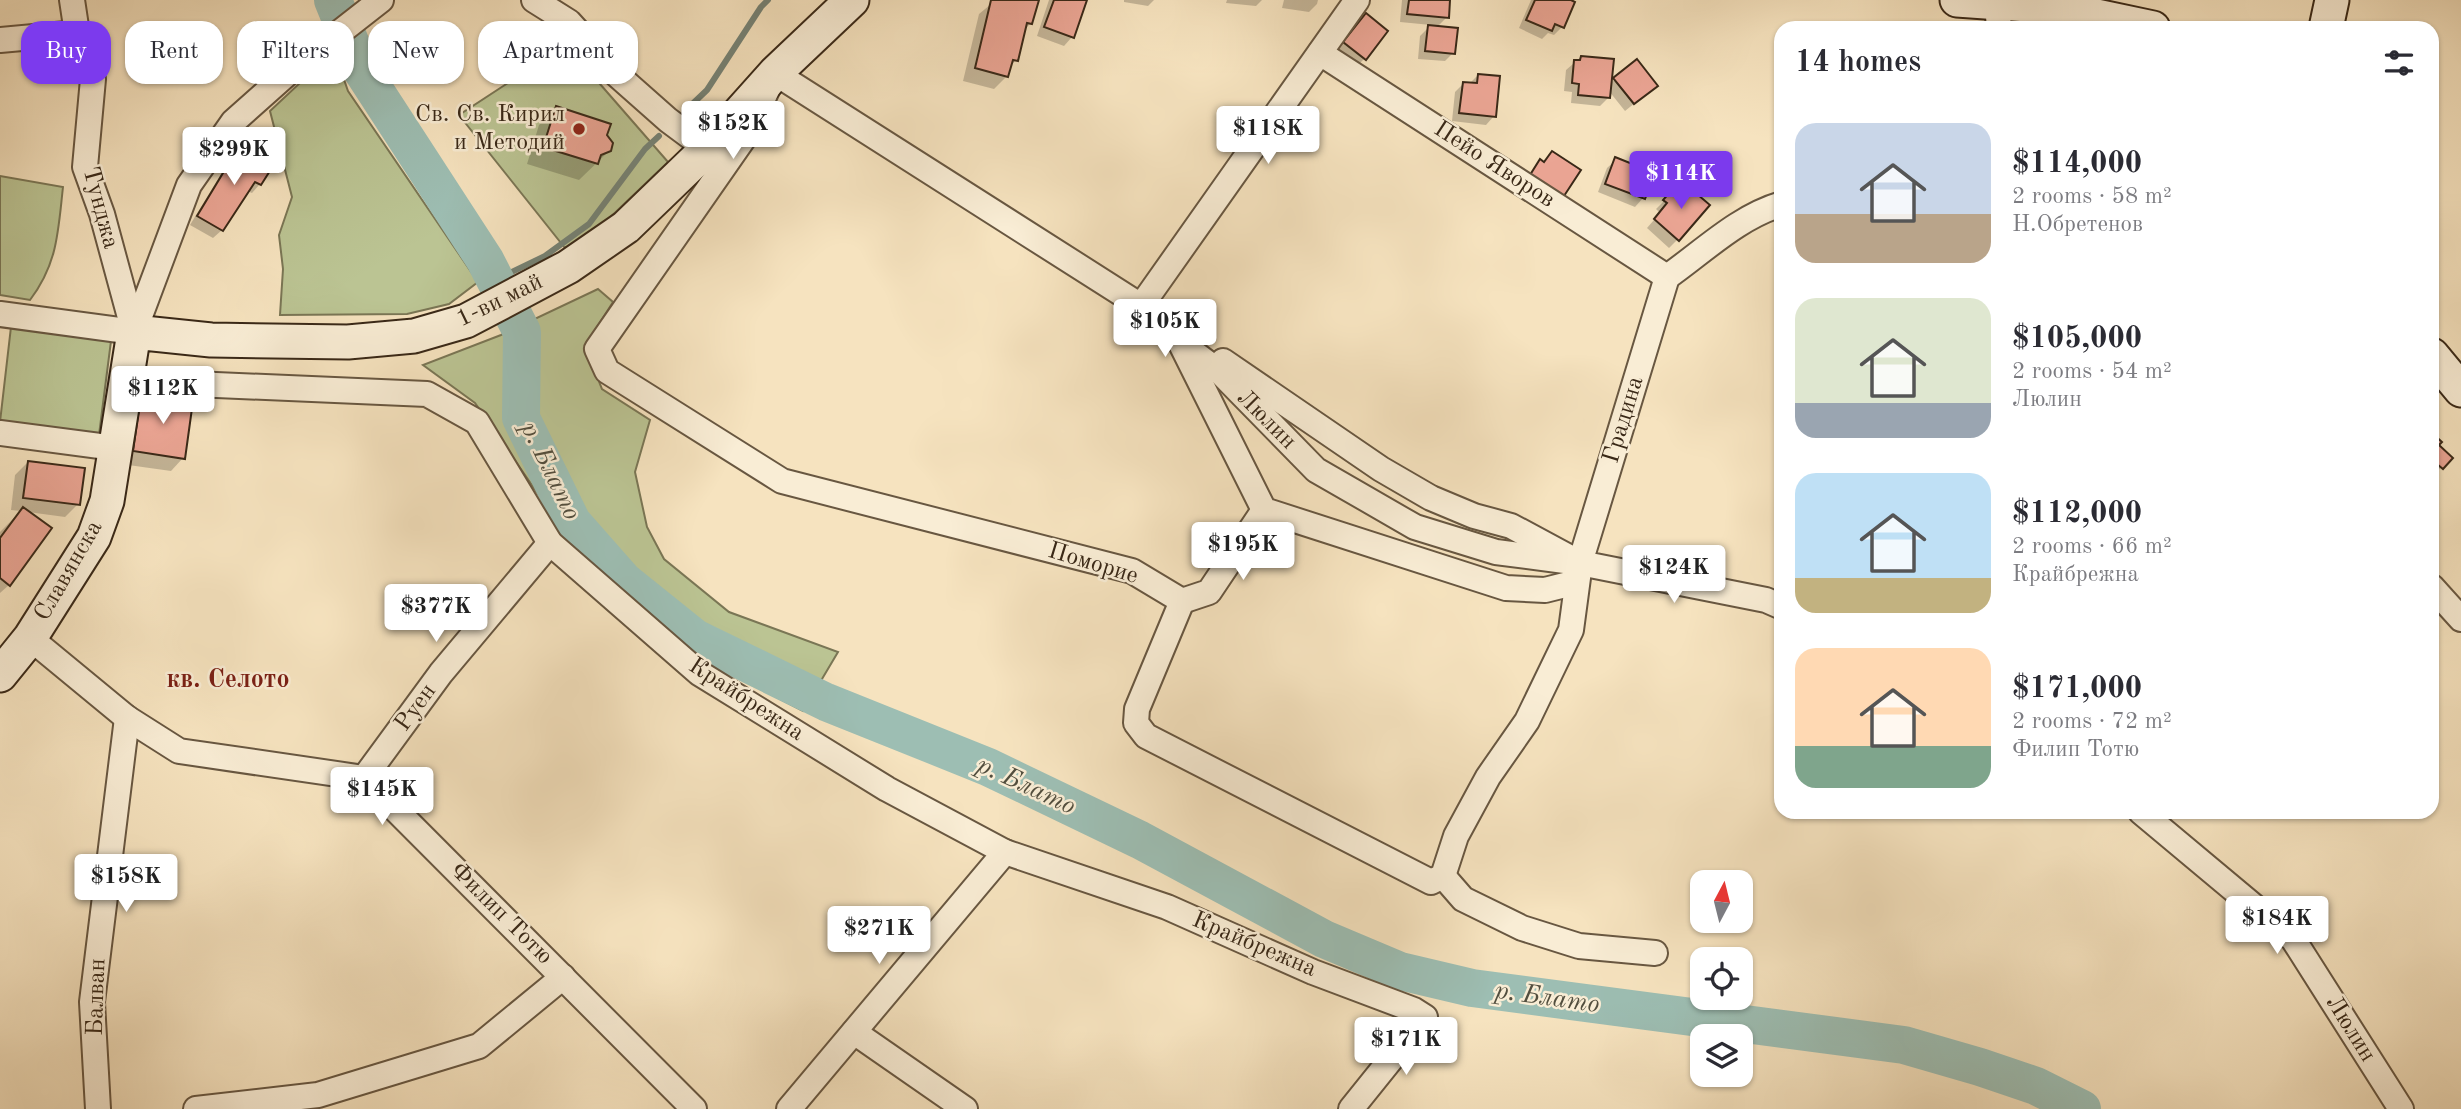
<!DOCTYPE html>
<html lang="en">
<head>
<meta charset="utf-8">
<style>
	:root { --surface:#fff; --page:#f2f2f3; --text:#2b2b33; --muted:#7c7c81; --accent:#7c3aed }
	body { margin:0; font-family:"Old Standard TT",serif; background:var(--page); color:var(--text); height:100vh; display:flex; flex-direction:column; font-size:26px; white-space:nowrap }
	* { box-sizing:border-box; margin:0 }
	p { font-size:23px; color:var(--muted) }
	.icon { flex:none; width:38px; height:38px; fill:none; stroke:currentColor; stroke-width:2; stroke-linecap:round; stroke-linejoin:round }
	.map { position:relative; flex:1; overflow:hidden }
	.side { position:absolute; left:1774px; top:21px; width:665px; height:798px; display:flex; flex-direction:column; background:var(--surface); border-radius:21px; box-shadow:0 2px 5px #0004 }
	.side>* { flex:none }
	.top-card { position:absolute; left:21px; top:21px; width:665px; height:63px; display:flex; gap:14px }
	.needle { width:46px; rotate:7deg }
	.tools { position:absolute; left:1690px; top:870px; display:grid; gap:14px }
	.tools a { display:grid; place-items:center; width:63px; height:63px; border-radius:14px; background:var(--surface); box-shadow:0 2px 5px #0004; font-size:35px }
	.price { position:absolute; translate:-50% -60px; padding:0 16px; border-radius:7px; background:#fff; color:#222; font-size:23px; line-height:46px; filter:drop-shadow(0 2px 4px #0008) }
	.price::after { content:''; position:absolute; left:50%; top:42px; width:21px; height:16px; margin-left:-10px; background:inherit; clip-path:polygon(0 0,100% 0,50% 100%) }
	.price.on { background:var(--accent); color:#fff }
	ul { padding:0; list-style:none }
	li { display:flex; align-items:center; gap:21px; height:175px; padding:0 21px }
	li span { display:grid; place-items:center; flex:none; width:196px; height:140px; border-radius:21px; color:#555 }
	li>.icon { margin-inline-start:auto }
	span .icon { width:84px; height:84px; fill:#fffc; stroke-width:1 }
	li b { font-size:30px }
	h2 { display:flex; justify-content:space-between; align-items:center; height:84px; padding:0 21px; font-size:30px }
	.tag { padding:0 24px; border-radius:21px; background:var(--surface); box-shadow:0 2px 5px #0004; font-size:24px; line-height:63px }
	.tag.on { background:var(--accent); color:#fff }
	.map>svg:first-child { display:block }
	.green { fill:#bbc493; stroke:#7a7655; stroke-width:2 }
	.shadow { fill:#0003 }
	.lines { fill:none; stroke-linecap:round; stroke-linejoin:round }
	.stream { stroke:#758275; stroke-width:6 }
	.river { stroke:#9dbeb3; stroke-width:38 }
	.building { fill:#eba594; stroke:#392817; stroke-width:2 }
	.street-casing { stroke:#685741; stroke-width:28 }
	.secondary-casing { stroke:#392817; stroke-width:37 }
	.street { stroke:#f9edd5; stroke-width:24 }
	.secondary { stroke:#f9edd5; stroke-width:33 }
	.poi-dot { fill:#8f2418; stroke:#f9edd5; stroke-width:2.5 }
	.labels { text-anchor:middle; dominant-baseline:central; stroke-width:5; stroke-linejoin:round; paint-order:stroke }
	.poi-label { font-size:24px; fill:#392817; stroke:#f9edd5; text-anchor:end }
	.street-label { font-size:24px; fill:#392817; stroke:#f9edd5 }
	.water-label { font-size:26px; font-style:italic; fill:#524e3e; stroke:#f9edd5 }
	.neighbourhood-label { font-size:26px; font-weight:bold; fill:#7a1f14; stroke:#f9edd5 }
</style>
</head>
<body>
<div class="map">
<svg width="2461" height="1109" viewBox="0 0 2461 1109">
	<rect width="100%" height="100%" fill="#f6e3bf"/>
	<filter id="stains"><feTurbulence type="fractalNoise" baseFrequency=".00286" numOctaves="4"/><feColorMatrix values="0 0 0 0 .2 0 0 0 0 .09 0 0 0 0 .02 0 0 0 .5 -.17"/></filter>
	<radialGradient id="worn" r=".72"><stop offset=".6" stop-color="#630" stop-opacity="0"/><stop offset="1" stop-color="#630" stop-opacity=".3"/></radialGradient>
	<!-- green -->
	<g class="green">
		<path d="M566,45L668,162L599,228L565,248L459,115Z"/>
		<path d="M334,51L348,91L478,282L449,304L407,314L280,315L283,269L279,235L292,197L270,111Z"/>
		<path d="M0,176L63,187C58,231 58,263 30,300L0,295Z"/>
		<path d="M598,289L613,302L585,346L602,389L650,420L635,472L647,527L664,559L729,612L838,652L803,711L689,652L572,543L475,403L423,365L501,335Z"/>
		<path d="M11,327L111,341L99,435L0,422Z"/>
	</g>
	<!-- shadow -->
	<g class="shadow">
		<path d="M996,0H1032L1031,23L1024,30L1016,60L1009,67L1007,76L994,89L963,81L979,14Z"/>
		<path d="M1049,0H1085L1072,37L1064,46L1037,36Z"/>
		<path d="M1124,0H1154L1148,6L1124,2Z"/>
		<path d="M1227,0H1262L1256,6L1226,3Z"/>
		<path d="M1284,0H1318L1317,4L1309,12L1282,8Z"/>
		<path d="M1402,0H1448L1447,17L1436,28L1453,53L1445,61L1418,59L1420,36L1431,25L1400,22Z"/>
		<path d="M1531,0H1567L1562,27L1554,35L1548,33L1542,39L1519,28Z"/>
		<path d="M1358,24L1365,58L1356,67L1336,51Z"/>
		<path d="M1581,57L1610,84L1615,79L1656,86L1625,111L1609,91V97L1600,106L1571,103L1572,92L1564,91L1566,70Z"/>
		<path d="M1478,75L1494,116L1486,125L1452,121L1455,92L1463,84H1469Z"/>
		<path d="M557,108L605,135L609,151L579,180L527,164L539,125Z"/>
		<path d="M240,147L260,184L252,193L247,191L222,230L213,238L190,225L232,156Z"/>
		<path d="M1616,160L1643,198L1635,207L1598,192L1607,168Z"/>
		<path d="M1670,195L1678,239L1669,248L1647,228L1660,213L1656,209Z"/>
		<path d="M142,396L183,458L171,471L121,464L129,409Z"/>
		<path d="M2432,436L2436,445L2450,458L2433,476Z"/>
		<path d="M28,462L78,504L65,517L28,512L9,585L0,593V532L21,511L11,510L15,475Z"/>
	</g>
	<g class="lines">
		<!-- stream -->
		<g class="stream">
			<path d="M685,111L707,90L761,7L768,0"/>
			<path d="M495,280L545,256L589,224L645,149L659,136"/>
		</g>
		<!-- river -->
		<path class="river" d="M333,0L361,69L485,260L522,332L521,418L572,522L624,581L695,638L826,702L988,767L1140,840L1324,939L1400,971L1472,988L1904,1045L1980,1067L2036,1086L2082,1109"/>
	</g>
	<!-- building -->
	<g class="building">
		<path d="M991,0H1039L1032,24L1027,23L1018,61L1013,60L1008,77L975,68Z"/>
		<path d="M1054,0H1087L1074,38L1044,27Z"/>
		<path d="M1409,0H1450L1449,18L1407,14Z"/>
		<path d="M1535,0H1571L1575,2L1564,28L1555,24L1552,31L1526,20Z"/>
		<path d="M1366,13L1388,31L1366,60L1343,42Z"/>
		<path d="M1428,25L1458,28L1455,54L1425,51Z"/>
		<path d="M1581,56L1614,59L1610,98L1578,95L1579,84L1572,83L1574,60H1580Z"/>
		<path d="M1637,59L1658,86L1634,104L1613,78Z"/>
		<path d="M1478,74L1500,76L1496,117L1459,113L1463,82L1477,83Z"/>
		<path d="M556,106L611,124L607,135L613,143L611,151L601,155L598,164L543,147Z"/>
		<path d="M240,145L273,166L261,185L255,182L223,231L197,216Z"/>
		<path d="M1552,151L1581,170L1564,196L1530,175L1540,159L1544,162Z"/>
		<path d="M1615,157L1655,173L1645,199L1605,184Z"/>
		<path d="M1684,183L1710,205L1679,241L1654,219L1667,203L1663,200L1670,192L1673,195Z"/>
		<path d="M141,394L193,401L185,459L133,451Z"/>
		<path d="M2432,433L2442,442L2439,445L2453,458L2443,469L2437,464L2432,469Z"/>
		<path d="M28,461L85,468L80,505L23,498Z"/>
		<path d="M23,507L52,528L10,586L0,578V538Z"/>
	</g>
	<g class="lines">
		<defs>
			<g id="street">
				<path d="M72,0L77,33L93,79L85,167L102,214L134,332"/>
				<path d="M534,0L569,22L616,74L668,120L707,149"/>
				<path d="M1997,4L1999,28"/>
				<path d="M0,40L77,33"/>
				<path d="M1320,53L1667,277"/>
				<path d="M1667,277L1580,563L1571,630L1527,721L1488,777L1456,836L1443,876L1431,882L1146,736L1136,723L1137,709L1182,601L1132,571L782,481L607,371L597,349L746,135L775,73L1141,306L1181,343L1222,374L1316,470L1415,527L1496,552L1580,563L1766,600L1782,607"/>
				<path d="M1667,277C1704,251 1738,217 1782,204"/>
				<path d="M1141,306L1357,0"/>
				<path d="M0,314L134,332"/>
				<path d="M134,332L189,185L233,122L289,72L381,0"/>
				<path d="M1182,346L1264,510L1506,588L1545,590L1577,582"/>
				<path d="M1223,361L1381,469L1431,498L1474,516L1511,526L1567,556"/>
				<path d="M125,381L427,394L477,422L550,543L699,673L887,789L1005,852L1167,907L1313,972L1414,1010L1425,1017L1351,1109"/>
				<path d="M0,433L115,448"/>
				<path d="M2432,587L2461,619"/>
				<path d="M1182,601L1209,592L1264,510"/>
				<path d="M30,638L127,718L179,751L364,778L694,1109"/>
				<path d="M364,778L441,673L550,543"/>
				<path d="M2141,812L2293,939L2401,1109"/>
				<path d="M1443,876L1463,899L1522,928L1579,946L1655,953"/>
				<path d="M854,1032L965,1109"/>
				<path d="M98,1109L92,1002L127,718"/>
				<path d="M196,1109L318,1095L479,1046L563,977"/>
				<path d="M789,1109L1005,852"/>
			</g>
			<g id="secondary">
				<path d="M1957,0L2054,7L2153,28"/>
				<path d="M2326,28L2332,0"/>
				<path d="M2432,355L2461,390"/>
				<path d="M0,675L30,638L94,537L107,501L134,332L211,340L348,342L414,336L466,321L568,267L626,227L707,149L775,73L852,0"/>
			</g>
		</defs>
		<!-- street casing -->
		<use href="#street" class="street-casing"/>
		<!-- secondary casing -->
		<use href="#secondary" class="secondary-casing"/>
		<!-- street -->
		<use href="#street" class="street"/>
		<!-- secondary -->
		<use href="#secondary" class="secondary"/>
	</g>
	<!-- markers -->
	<circle class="poi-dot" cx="579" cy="129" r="7"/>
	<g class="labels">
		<!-- poi labels -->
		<g class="poi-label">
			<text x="565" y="115">Св. Св. Кирил<tspan x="565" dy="28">и Методий</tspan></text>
		</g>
		<!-- street labels -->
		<g class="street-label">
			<text transform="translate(1494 165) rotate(33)">Пейо Яворов</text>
			<text transform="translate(100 208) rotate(75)">Тунджа</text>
			<text transform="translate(500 301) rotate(-26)">1-ви май</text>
			<text transform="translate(1266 420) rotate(45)">Люлин</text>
			<text transform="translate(1624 420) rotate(-73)">Градина</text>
			<text transform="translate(1093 564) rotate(17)">Поморие</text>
			<text transform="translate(69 571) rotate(-60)">Славянска</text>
			<text transform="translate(746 700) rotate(33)">Крайбрежна</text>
			<text transform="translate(416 708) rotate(-54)">Руен</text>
			<text transform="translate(501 914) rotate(45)">Филип Тотю</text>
			<text transform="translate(1254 945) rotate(23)">Крайбрежна</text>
			<text transform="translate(97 997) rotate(-88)">Балван</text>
			<text transform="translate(2350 1029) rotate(58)">Люлин</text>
		</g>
		<!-- water labels -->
		<g class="water-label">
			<text transform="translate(550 471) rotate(64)">р. Блато</text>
			<text transform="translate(1026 786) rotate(25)">р. Блато</text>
			<text transform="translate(1547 998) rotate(8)">р. Блато</text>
		</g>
		<!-- neighbourhood labels -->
		<g class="neighbourhood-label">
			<text x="228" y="680">кв. Селото</text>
		</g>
	</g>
	<rect width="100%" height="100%" filter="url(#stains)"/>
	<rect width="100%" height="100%" fill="url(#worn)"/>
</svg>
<div class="tools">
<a><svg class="needle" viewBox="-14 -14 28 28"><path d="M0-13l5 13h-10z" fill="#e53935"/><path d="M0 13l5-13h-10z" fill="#7c7c81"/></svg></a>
<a><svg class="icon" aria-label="locate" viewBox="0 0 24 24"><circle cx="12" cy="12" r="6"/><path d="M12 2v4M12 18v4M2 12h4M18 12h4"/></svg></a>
<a><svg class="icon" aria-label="layers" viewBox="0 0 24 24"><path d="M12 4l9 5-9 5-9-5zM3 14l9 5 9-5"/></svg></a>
</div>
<b class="price" style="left:733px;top:161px">$152K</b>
<b class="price" style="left:1268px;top:166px">$118K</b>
<b class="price" style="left:234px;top:187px">$299K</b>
<b class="price on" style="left:1681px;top:211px">$114K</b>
<b class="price" style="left:1165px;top:359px">$105K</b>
<b class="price" style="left:163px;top:426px">$112K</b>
<b class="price" style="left:1243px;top:582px">$195K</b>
<b class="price" style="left:1674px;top:605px">$124K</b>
<b class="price" style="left:436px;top:644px">$377K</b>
<b class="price" style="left:382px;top:827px">$145K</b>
<b class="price" style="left:126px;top:914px">$158K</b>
<b class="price" style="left:2277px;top:956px">$184K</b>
<b class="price" style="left:879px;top:966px">$271K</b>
<b class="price" style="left:1406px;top:1077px">$171K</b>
<div class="top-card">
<a class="tag on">Buy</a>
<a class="tag">Rent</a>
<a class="tag">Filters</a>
<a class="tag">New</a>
<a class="tag">Apartment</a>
</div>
<section class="side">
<h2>14 homes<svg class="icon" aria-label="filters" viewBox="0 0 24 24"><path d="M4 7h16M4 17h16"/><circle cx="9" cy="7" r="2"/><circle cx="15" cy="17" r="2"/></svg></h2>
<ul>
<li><span style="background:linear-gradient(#c9d6e8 65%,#b9a48a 0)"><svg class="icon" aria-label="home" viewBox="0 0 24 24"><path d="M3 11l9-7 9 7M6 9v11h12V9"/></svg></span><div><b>$114,000</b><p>2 rooms · 58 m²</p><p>Н.Обретенов</p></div></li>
<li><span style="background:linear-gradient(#dfe7d0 75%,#9aa5b1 0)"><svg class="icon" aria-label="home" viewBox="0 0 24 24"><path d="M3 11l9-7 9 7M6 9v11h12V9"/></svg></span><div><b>$105,000</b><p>2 rooms · 54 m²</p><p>Люлин</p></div></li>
<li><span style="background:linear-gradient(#bfe0f5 75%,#c2b280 0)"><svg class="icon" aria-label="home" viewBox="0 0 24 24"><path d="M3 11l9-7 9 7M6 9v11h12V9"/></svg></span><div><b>$112,000</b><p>2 rooms · 66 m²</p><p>Крайбрежна</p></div></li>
<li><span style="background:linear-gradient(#ffd9b3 70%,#7fa58c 0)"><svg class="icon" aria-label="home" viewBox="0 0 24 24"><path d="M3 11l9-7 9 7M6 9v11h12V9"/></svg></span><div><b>$171,000</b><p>2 rooms · 72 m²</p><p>Филип Тотю</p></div></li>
</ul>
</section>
</div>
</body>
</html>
